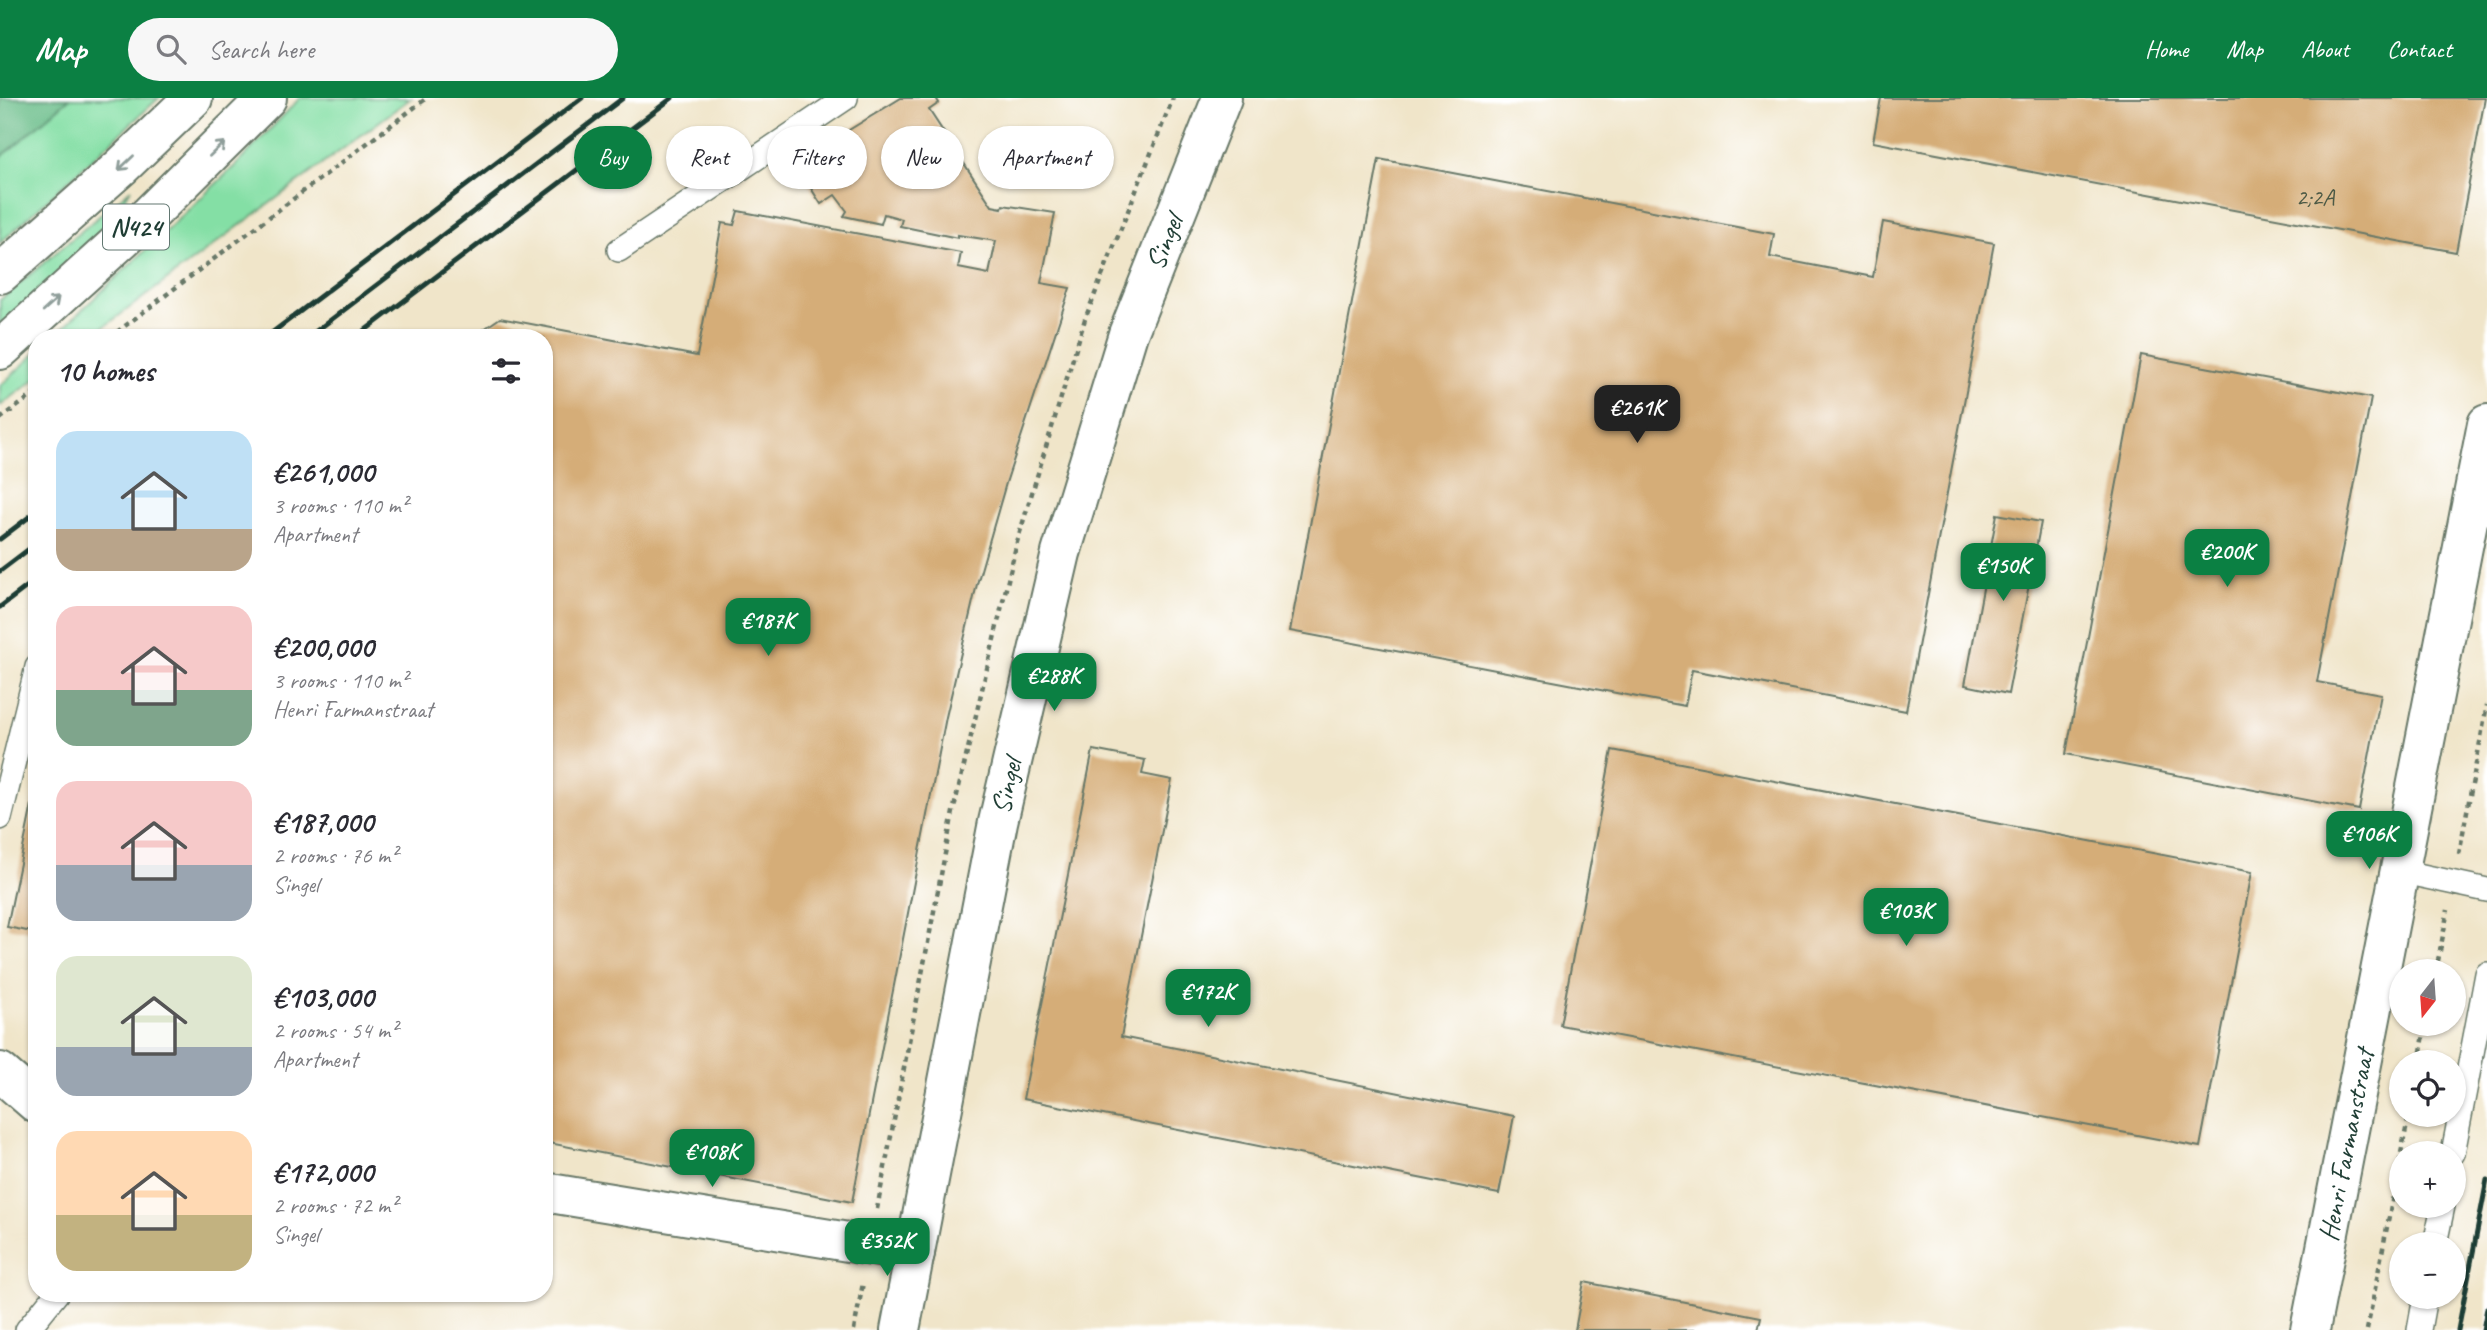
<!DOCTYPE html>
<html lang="en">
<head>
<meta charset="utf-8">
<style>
	:root { --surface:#fff; --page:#f7f7f7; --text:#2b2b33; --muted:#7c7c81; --accent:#0b8043 }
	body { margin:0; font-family:Caveat,sans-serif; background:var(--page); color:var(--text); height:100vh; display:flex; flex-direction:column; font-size:26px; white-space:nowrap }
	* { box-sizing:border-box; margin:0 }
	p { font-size:23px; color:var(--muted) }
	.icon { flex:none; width:38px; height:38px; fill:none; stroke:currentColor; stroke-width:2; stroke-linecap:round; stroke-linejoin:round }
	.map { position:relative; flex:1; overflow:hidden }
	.sheet { position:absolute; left:28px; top:231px; width:525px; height:973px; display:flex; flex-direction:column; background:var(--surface); border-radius:28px; box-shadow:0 2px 5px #0004 }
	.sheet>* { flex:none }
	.top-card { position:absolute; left:574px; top:28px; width:665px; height:63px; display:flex; gap:14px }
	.needle { width:46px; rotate:197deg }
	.buttons { position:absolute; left:2389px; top:861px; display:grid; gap:14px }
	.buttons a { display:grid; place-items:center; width:77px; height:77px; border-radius:50%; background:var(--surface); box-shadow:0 2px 5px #0004; font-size:35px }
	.price { position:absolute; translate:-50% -60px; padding:0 16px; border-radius:14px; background:var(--accent); color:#fff; font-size:23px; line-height:46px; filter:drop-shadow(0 2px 4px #0008) }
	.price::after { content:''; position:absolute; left:50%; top:42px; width:21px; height:16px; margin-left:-10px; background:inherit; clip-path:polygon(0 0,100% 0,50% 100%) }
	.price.selected { background:#222; color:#fff }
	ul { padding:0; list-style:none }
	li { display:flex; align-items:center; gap:21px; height:175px; padding:0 28px }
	li span { display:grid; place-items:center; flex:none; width:196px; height:140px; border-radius:21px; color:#555 }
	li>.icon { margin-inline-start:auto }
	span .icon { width:84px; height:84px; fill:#fffc; stroke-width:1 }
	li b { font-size:30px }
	h2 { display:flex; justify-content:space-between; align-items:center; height:84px; padding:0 28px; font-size:30px }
	.pill { padding:0 24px; border-radius:32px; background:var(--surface); box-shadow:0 2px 5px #0004; font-size:24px; line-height:63px }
	.pill.selected { background:var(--accent); color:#fff }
	header { display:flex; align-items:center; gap:42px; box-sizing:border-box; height:98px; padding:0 35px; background:var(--accent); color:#fff }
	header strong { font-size:33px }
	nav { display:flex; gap:38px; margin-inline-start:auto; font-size:24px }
	.search { width:490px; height:63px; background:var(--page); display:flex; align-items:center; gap:18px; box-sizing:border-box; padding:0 24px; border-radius:38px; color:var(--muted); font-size:26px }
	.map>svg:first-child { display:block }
	.green { fill:#84dfa5; stroke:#528e6c; stroke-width:2 }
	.forest { fill:#6bbe8a; stroke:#457e5f; stroke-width:2 }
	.building { fill:#d5ad78 }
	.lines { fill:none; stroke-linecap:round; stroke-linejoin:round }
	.service-casing { stroke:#687868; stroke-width:26 }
	.minor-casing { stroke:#687868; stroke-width:42 }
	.trunk-casing { stroke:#687868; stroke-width:42 }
	.path { stroke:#687868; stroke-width:4.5; stroke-dasharray:5 5; stroke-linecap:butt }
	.service { stroke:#fff; stroke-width:23 }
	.minor { stroke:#fff; stroke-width:38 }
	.trunk { stroke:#fff; stroke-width:38 }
	.rail { stroke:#1f3d34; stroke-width:5 }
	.oneway { stroke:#8f9e9a }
	.labels { text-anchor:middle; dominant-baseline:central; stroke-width:7; stroke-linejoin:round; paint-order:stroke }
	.number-label { font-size:24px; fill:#4c5945 }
	.shield { fill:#fff; stroke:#627771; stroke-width:2 }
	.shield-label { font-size:26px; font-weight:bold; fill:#1f3d34 }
	.street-label { font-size:28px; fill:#1f3d34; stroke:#fff }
</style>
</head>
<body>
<header>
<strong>Map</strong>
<div class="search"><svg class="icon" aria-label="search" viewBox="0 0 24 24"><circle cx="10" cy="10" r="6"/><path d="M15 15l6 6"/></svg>Search here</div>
<nav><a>Home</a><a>Map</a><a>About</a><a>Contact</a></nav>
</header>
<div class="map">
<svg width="2487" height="1232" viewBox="0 0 2487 1232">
	<rect width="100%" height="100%" fill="#fff"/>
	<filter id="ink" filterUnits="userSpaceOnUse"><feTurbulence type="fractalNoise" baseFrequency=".0143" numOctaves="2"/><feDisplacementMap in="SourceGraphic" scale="14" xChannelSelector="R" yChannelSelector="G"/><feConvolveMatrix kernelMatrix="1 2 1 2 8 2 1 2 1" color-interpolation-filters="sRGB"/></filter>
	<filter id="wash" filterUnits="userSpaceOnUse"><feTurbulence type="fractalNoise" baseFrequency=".00686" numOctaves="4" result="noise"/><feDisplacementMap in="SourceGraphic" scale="28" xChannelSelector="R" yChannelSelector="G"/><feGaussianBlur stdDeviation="1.57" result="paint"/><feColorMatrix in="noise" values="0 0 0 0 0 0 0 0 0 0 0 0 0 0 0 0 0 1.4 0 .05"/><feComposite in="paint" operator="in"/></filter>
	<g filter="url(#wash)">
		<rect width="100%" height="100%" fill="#f0e5c9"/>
		<!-- green -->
		<g class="green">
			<path d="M70,0H159L0,145V60Z"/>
			<path d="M300,0H411L89,240H52L238,65Z"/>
			<path d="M131,91L101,141L0,229V202Z"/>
			<path d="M37,254V280L0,308V288Z"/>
		</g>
		<!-- forest -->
		<path class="forest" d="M0,0H70L0,60Z"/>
		<g id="blocks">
			<!-- building -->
			<g class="building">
				<path d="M901,0H936L939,5L929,12L992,108L1002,110L1003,107L1055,115L1041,185L1070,190L1006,385L977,486L946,619L852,1104L544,1044V240H483L484,231L500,220L697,258L722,125L734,127L738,113L961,155L958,170L989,176L996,143L958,137V140L900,128L902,121L884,116L881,126L844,118L847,113L835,97L821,106L807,84L821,72L810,56Z"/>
				<path d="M1881,0H2485L2456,154L1873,44Z"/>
				<path d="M1379,61L1774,136L1770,159L1873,179L1883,124L1994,145L1906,613L1692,572L1685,608L1290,533Z"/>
				<path d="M2141,257L2371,300L2317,584L2381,596L2359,712L2066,656Z"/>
				<path d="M1997,416L2041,424L2008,596L1965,587Z"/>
				<path d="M1093,652L1145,662L1142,676L1172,682L1121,939L1514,1018L1499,1096L1023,1001Z"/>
				<path d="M1612,652L2252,774L2200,1049L1560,927Z"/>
				<path d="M36,687H37V835L7,829Z"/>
				<path d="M1584,1184L1761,1219L1758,1232H1575Z"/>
			</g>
		</g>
	</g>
	<g filter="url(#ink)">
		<use href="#blocks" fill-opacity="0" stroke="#687868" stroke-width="2"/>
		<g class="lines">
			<defs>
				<g id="service">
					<path d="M619,152L846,0"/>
					<path d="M0,720L37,569"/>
					<path d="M2399,773L2487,792"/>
					<path d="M2453,1055L2487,876"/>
					<path d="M2435,1146L2443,1108"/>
					<path d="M27,1232L57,1195"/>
					<path d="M2419,1232L2425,1199"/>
				</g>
				<g id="minor">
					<path d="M0,974L37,1006"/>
					<path d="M544,1094L915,1155"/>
					<path d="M900,1232L998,724L1061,455L1128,236L1222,0"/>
					<path d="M2310,1232L2487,326"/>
				</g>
				<g id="trunk">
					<path d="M0,176L121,69L193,0"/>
					<path d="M0,252L150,116L267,0"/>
				</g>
			</defs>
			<!-- service casing -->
			<use href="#service" class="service-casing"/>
			<!-- minor casing -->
			<use href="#minor" class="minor-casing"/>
			<!-- trunk casing -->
			<use href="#trunk" class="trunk-casing"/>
			<!-- path -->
			<g class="path">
				<path d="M109,240L427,0"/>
				<path d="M0,321L37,294"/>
				<path d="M2459,756L2487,607"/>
				<path d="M2436,873L2448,812"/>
				<path d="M2419,964L2426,926"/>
				<path d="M2401,1055L2409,1017"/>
				<path d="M877,1111L953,714L1017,444L1085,221L1173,0"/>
				<path d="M854,1232L863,1185"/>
				<path d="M2367,1232L2401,1057"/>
			</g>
			<!-- service -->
			<use href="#service" class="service"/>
			<!-- minor -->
			<use href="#minor" class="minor"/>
			<!-- trunk -->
			<use href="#trunk" class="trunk"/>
			<!-- rail -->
			<g class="rail">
				<path d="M265,240L582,0"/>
				<path d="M307,240L623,0"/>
				<path d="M355,240L672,0"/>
				<path d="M0,441L37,413"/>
				<path d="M0,473L37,445"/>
				<path d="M0,509L37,481"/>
				<path d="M2458,1232L2487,1082"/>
				<path d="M2483,1232L2487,1210"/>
			</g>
		</g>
		<!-- one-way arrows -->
		<defs><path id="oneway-shaft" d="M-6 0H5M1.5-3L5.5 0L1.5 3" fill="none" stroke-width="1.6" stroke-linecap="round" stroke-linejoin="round" transform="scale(1.75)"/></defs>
		<g class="oneway">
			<use href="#oneway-shaft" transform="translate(217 51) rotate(-44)"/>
			<use href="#oneway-shaft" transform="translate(126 65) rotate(136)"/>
			<use href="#oneway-shaft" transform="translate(51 206) rotate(-42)"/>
		</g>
	</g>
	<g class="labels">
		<!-- number labels -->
		<g class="number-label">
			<text x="2315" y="99">2;2A</text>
		</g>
		<!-- shield labels -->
		<rect class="shield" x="103" y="106.5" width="66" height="45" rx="5"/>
		<g class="shield-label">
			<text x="136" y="129">N424</text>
		</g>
		<!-- street labels -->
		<g class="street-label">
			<text transform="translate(1164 144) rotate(-68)">Singel</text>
			<text transform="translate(1006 688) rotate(-77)">Singel</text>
			<text transform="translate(2346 1047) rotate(-79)">Henri Farmanstraat</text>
		</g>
	</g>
</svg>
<div class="buttons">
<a><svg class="needle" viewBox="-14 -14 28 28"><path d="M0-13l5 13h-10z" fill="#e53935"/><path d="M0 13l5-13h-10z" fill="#7c7c81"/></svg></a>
<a><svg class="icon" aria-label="locate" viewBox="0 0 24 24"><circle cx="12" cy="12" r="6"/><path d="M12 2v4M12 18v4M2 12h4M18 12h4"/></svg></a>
<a>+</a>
<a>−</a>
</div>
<b class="price selected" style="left:1637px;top:347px">€261K</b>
<b class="price" style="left:2227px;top:491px">€200K</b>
<b class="price" style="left:2003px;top:505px">€150K</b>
<b class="price" style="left:768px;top:560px">€187K</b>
<b class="price" style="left:1054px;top:615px">€288K</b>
<b class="price" style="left:2369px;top:773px">€106K</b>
<b class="price" style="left:1906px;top:850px">€103K</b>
<b class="price" style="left:1208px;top:931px">€172K</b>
<b class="price" style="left:712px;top:1091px">€108K</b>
<b class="price" style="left:887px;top:1180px">€352K</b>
<div class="top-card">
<a class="pill selected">Buy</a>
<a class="pill">Rent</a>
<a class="pill">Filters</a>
<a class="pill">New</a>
<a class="pill">Apartment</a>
</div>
<section class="sheet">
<h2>10 homes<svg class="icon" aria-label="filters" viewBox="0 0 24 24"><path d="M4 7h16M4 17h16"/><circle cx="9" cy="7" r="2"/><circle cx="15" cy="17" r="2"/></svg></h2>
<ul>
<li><span style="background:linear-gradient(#bfe0f5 70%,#b9a48a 0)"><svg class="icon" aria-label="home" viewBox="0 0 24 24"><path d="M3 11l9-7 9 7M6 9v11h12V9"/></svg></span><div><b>€261,000</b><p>3 rooms · 110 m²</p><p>Apartment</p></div></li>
<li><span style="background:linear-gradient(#f6c9c9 60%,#7fa58c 0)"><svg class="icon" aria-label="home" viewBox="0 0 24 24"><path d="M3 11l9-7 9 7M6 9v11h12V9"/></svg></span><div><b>€200,000</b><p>3 rooms · 110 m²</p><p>Henri Farmanstraat</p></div></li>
<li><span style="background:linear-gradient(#f6c9c9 60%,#9aa5b1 0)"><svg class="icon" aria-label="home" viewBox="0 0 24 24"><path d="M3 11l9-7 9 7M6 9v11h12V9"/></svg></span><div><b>€187,000</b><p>2 rooms · 76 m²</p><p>Singel</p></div></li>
<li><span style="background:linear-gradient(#dfe7d0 65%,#9aa5b1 0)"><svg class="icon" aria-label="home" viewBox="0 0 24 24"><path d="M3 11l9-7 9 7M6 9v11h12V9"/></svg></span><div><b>€103,000</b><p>2 rooms · 54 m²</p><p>Apartment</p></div></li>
<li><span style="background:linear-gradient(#ffd9b3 60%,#c2b280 0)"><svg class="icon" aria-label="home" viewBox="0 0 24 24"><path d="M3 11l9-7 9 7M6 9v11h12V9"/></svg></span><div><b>€172,000</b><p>2 rooms · 72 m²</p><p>Singel</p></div></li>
</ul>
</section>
</div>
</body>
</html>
